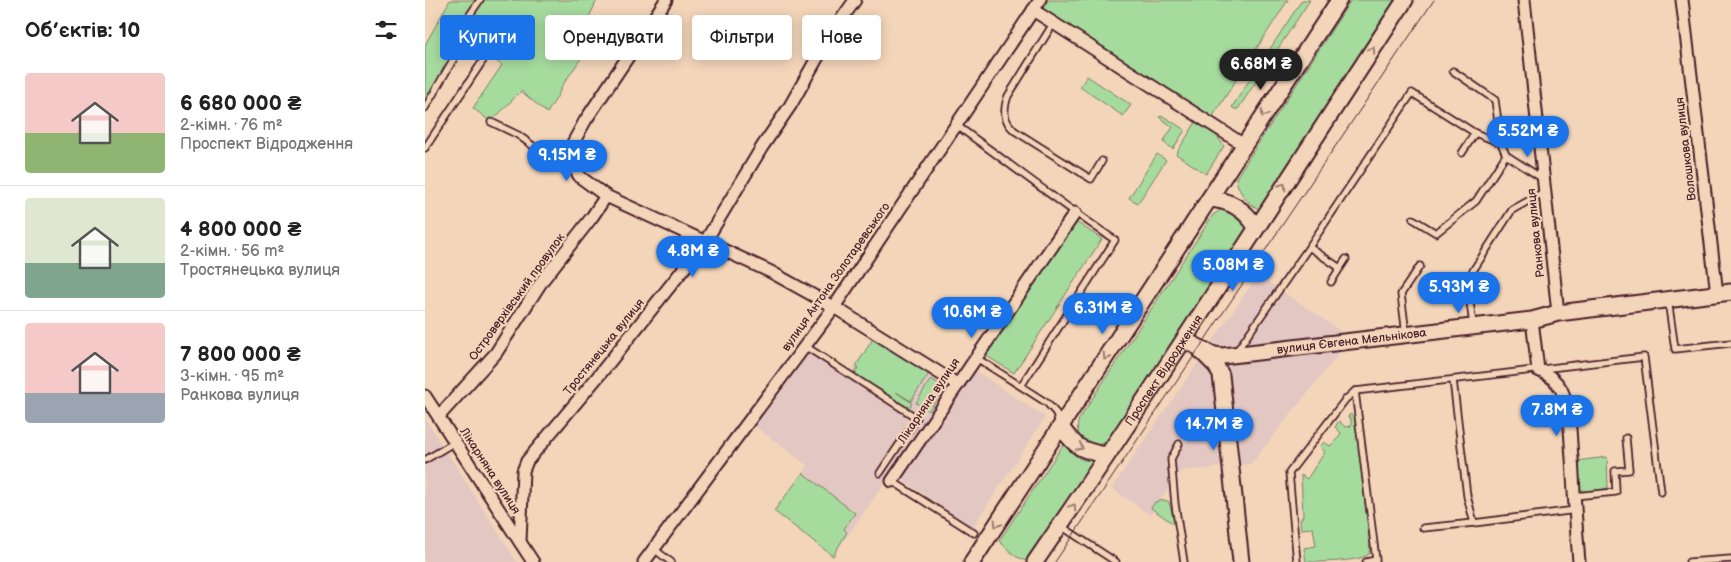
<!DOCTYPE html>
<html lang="uk">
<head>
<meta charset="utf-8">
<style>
	:root { --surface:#fff; --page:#f2f2f2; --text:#222; --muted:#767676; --line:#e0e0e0; --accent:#1a73e8 }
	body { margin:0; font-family:"Balsamiq Sans",sans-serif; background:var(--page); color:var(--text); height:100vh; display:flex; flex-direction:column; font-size:19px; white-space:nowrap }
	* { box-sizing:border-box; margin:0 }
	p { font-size:16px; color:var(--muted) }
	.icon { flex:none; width:28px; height:28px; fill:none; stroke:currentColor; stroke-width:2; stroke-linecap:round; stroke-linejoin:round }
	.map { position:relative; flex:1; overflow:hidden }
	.side { display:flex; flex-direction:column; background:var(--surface); width:425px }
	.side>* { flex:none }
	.top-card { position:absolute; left:15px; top:15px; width:475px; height:45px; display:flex; gap:10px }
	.price { position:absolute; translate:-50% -42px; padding:0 11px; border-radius:18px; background:var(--accent); color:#fff; font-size:16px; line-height:32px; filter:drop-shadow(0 1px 2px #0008) }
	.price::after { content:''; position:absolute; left:50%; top:30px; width:15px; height:11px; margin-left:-8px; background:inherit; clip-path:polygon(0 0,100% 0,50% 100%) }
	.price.selected { background:#222; color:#fff }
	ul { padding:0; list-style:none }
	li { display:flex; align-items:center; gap:15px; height:125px; padding:0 25px }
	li+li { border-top:1px solid var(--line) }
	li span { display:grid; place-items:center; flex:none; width:140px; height:100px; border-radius:5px; color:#555 }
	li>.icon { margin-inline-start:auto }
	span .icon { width:60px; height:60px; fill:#fffc; stroke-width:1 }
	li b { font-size:21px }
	h2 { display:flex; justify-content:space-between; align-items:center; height:60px; padding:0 25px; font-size:21px }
	.pill { padding:0 18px; border-radius:5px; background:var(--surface); box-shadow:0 2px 12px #0003; font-size:18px; line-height:45px }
	.pill.selected { background:var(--accent); color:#fff }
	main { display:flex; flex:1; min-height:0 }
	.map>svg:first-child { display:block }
	.built { fill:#e2c7c2 }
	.green { fill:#a6db9e; stroke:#787d64 }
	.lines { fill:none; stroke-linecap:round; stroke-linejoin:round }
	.lane-casing { stroke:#4a1f2b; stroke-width:9 }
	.street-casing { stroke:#4a1f2b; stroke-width:15 }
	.secondary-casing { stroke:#4a1f2b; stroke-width:19 }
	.lane { stroke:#f3d5b9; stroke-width:5.5 }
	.street { stroke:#f3d5b9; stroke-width:11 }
	.secondary { stroke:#f3d5b9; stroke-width:15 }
	.tram { stroke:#4a1f2b; stroke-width:1 }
	.oneway { stroke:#9e7a72 }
	.labels { text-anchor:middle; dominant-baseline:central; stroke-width:4.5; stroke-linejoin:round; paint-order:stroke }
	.street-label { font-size:12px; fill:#4a1f2b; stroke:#f3d5b9 }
</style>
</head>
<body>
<main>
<section class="side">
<h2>Об’єктів: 10<svg class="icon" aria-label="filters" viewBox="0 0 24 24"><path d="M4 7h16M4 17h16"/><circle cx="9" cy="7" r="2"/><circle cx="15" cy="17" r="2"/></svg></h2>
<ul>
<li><span style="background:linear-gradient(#f6c9c9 60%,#8fb573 0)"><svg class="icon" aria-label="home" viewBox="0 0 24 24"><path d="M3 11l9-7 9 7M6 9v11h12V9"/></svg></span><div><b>6 680 000 ₴</b><p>2-кімн. · 76 m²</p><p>Проспект Відродження</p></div></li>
<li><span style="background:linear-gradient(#dfe7d0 65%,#7fa58c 0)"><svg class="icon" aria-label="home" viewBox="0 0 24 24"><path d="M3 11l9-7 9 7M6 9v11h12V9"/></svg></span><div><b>4 800 000 ₴</b><p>2-кімн. · 56 m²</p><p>Тростянецька вулиця</p></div></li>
<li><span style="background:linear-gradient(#f6c9c9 70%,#9aa5b1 0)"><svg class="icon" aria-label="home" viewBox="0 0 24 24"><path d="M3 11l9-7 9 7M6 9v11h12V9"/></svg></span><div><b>7 800 000 ₴</b><p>3-кімн. · 95 m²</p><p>Ранкова вулиця</p></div></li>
</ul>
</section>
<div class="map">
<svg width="1306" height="562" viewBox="0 0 1306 562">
	<rect width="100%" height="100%" fill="#f3d5b9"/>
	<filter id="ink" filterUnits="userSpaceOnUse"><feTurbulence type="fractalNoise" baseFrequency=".02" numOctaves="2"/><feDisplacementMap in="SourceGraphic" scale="10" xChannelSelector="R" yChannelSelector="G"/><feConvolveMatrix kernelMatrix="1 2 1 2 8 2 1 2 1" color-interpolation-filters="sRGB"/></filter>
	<g filter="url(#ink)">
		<!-- built -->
		<g class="built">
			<path d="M833,275L926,338L826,464L755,471L725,515L687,488Z"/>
			<path d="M449,336L526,385L502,423L408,556L349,511L383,466L330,426L388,348L425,374Z"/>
			<path d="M546,368L620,417L548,527L474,478Z"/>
			<path d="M0,418L19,448L92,562H0Z"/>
		</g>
		<!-- green -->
		<g class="green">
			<path d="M25,0H172L160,26L173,34L137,86L132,97L122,113L96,91L66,122L48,108L77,65L47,46L35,48L0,108V45Z"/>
			<path d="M622,0H863L786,119L616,9Z"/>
			<path d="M877,0H885L813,109H809L807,107Z"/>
			<path d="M926,0H971L834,209C823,205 812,190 811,178Z"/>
			<path d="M662,76L706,105L698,116L655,87Z"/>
			<path d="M738,116L760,130L748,149L738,142L748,127L734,117Z"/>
			<path d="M771,122L791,135L799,146L781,174L751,154Z"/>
			<path d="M732,154L741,160L713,203L704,198Z"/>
			<path d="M798,208L804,209L822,221L823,230L682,441C666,452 647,438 654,419L788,215Z"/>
			<path d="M648,220L677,239L589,373L560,355Z"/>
			<path d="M449,337L505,372L486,401L471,392L487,403L483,410L428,375L433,368L431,366Z"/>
			<path d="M506,379L519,387L504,411L491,403Z"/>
			<path d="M925,414L930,417L945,544L944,554C934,562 896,562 881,562L879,548L891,546L888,528L876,529L875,520L878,516L876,475L882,479L900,452L895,447L899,442L905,446L914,437L916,433L910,427L914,421L920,427L926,426V418L923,417Z"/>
			<path d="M638,445C649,449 646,460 667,461L668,463L603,562L590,556L574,541Z"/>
			<path d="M1182,457L1183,488L1162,492L1153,488L1151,461Z"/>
			<path d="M378,473L430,513L419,529L422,532L408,556L349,511Z"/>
			<path d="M740,500L744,502L750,525L726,508L730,502Z"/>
		</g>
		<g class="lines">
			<defs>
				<g id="lane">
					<path d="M628,24L583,96C578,110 578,121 590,131L666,179L677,161"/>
					<path d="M1028,71L1070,100L1076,143"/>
					<path d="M0,108L35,48L44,16L55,0"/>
					<path d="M66,122L93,135L119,154L126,155L135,152L148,143"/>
					<path d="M531,125C584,163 636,204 690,240L596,386"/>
					<path d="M0,148L59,59"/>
					<path d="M1037,153L1050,133"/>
					<path d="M988,219L1011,233L1051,201L1081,155"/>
					<path d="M884,247L915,268L921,259"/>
					<path d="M906,282L915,268"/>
					<path d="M1243,300L1250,349L1306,343"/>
					<path d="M1048,325L1042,280L1087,210L1119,192"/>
					<path d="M981,334L976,294L995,266"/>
					<path d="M380,346L492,418L455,473"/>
					<path d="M811,352L884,247L987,93L1050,133L1076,143L1081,155L1118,179"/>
					<path d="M550,357L622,403L631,413L634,424"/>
					<path d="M1028,380L1042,496L1049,523L1151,510"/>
					<path d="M930,391L951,560L941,562"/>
					<path d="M754,444L746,459L750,504L759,562"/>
					<path d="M0,460L30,442"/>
					<path d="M467,481L549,533"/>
					<path d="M1149,496L1191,492L1190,471L1204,470L1201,438"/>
					<path d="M636,526L691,562"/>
					<path d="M998,528L1049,523"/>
					<path d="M229,549L246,562"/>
					<path d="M872,562L864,473L920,400L930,391L1219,357L1236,492"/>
					<path d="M1264,562L1306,559"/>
				</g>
				<g id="street">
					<path d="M1099,0L1133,313"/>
					<path d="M1257,0L1292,294"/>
					<path d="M608,10L819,145"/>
					<path d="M181,196L155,177L150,169L148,158V143L160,121L241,0"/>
					<path d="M1107,320L1113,370C1123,374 1131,380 1136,389C1146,409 1145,436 1147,458C1149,493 1151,527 1154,562"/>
					<path d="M0,396L108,562"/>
					<path d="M14,416L71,353L117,281L167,217L181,196L346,272L409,307L532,384"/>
					<path d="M467,481L650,213"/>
					<path d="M95,542L98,471L102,461L175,374L280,242L337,147L365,106L404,37L430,0"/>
					<path d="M219,562L409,307L615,0"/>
				</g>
				<g id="secondary">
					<path d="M784,199C805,200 820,209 831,227"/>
					<path id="s1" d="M759,340L789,355L798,356L1107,320L1133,313L1306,292"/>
					<path d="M777,352L791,366L796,375L816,562"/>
					<path d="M636,427C651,448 657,451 682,455"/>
					<path d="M547,562L914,0"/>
					<path id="s2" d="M610,562C737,377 857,188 980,0"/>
				</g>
			</defs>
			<!-- lane casing -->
			<use href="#lane" class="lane-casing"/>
			<!-- street casing -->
			<use href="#street" class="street-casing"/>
			<!-- secondary casing -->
			<use href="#secondary" class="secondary-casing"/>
			<!-- lane -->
			<use href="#lane" class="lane"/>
			<!-- street -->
			<use href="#street" class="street"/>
			<!-- secondary -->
			<use href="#secondary" class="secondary"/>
			<!-- tram -->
			<path class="tram" d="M630,562L1009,0"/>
		</g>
		<!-- one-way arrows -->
		<defs><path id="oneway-chevron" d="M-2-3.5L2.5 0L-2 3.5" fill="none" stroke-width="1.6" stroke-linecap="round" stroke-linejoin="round" transform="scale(1.25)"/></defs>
		<g class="oneway">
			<use href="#oneway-chevron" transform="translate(947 50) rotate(-57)"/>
			<use href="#oneway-chevron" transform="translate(839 114) rotate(123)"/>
			<use href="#oneway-chevron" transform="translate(858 186) rotate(-57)"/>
			<use href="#oneway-chevron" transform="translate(681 357) rotate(123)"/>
			<use href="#oneway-chevron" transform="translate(655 447) rotate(28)"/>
			<use href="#oneway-chevron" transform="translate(648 507) rotate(-56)"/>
			<use href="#oneway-chevron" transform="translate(572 524) rotate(123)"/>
		</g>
	</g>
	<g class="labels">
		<!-- street labels -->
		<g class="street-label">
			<text transform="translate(1261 149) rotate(-97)">Волошкова вулиця</text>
			<text transform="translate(1111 233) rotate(-96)">Ранкова вулиця</text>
			<text transform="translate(411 277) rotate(-55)">вулиця Антона Золотаревського</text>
			<text transform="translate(92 297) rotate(-54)">Островерхівський провулок</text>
			<text stroke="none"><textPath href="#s1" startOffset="172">вулиця Євгена Мельнікова</textPath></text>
			<text transform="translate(179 347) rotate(-51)">Тростянецька вулиця</text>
			<text stroke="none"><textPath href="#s2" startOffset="231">Проспект Відродження</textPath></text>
			<text transform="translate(504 401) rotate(-56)">Лікарняна вулиця</text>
			<text transform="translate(65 471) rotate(57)">Лікарняна вулиця</text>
		</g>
	</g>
</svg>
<b class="price selected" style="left:836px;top:91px">6.68M ₴</b>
<b class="price" style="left:1103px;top:158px">5.52M ₴</b>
<b class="price" style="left:142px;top:182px">9.15M ₴</b>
<b class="price" style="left:268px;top:278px">4.8M ₴</b>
<b class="price" style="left:808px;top:292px">5.08M ₴</b>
<b class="price" style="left:1034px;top:314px">5.93M ₴</b>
<b class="price" style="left:678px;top:335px">6.31M ₴</b>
<b class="price" style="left:547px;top:339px">10.6M ₴</b>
<b class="price" style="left:1132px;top:437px">7.8M ₴</b>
<b class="price" style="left:789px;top:451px">14.7M ₴</b>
<div class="top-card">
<a class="pill selected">Купити</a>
<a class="pill">Орендувати</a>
<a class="pill">Фільтри</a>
<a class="pill">Нове</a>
</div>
</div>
</main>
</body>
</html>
